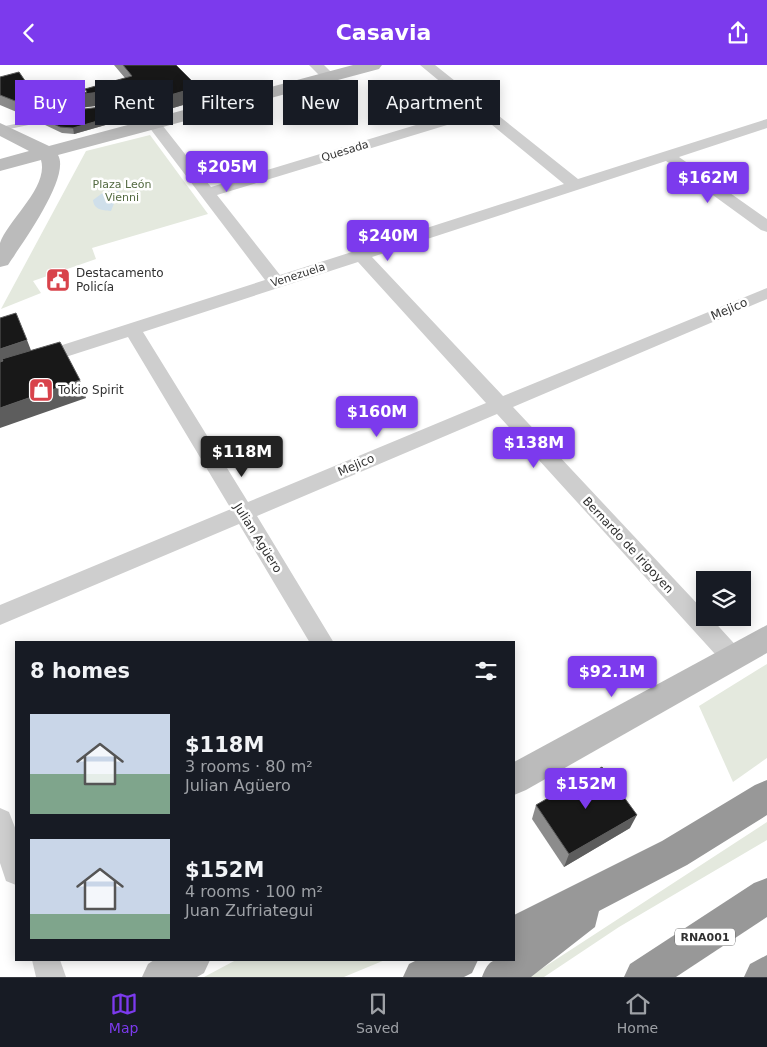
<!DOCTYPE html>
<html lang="en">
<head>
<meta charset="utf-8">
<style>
	:root { --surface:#171b24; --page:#242831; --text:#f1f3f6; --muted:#9ea1a6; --line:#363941; --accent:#7c3aed }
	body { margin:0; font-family:"DejaVu Sans",sans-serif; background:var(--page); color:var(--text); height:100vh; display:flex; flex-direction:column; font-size:19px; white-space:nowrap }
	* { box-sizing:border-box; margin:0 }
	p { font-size:16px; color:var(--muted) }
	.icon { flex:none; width:28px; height:28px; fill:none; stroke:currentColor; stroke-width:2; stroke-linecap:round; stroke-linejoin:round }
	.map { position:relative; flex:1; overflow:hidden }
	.details { position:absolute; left:15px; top:576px; width:500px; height:320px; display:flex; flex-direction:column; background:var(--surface); border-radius:0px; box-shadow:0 2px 12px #0003 }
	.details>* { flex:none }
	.hud { position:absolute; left:15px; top:15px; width:500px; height:45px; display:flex; gap:10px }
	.controls { position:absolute; left:696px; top:506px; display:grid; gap:10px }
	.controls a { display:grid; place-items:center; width:55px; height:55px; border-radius:0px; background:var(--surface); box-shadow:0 2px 12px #0003; font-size:25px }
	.price { position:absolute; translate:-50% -42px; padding:0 11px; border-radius:5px; background:var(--accent); color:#fff; font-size:16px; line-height:32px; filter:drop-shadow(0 1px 2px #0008) }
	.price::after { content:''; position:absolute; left:50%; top:30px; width:15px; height:11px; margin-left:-8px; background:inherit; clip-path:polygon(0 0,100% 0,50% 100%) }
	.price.active { background:#222; color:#fff }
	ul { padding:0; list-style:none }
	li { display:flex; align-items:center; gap:15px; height:125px; padding:0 15px }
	li span { display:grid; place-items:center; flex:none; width:140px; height:100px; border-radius:0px; color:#555 }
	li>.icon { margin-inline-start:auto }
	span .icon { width:60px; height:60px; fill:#fffc; stroke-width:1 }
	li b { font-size:21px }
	h2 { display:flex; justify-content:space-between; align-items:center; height:60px; padding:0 15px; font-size:21px }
	.pill { padding:0 18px; border-radius:0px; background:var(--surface); box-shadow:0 2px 12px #0003; font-size:18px; line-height:45px }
	.pill.active { background:var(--accent); color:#fff }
	header { display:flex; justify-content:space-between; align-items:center; height:65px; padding:0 15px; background:var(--accent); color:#fff; font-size:22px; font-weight:600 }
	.dock { display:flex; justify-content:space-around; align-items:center; height:70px; border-top:1px solid var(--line); background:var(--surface); font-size:14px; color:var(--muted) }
	.dock a { display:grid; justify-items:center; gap:2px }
	.dock .active { color:var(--accent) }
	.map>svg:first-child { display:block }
	.green { fill:#e4e9de }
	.water { fill:#cfdfea }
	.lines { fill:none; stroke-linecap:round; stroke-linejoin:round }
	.lane { fill:#cecece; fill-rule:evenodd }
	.street { fill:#cecece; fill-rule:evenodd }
	.secondary { fill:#bbb; fill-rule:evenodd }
	.highway { fill:#989898; fill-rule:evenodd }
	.wall { fill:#8c8c8c }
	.shaded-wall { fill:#5d5d5d }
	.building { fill:#181818; stroke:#5d5d5d }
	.labels { text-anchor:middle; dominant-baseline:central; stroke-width:5; stroke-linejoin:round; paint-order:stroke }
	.far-street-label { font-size:11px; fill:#313131; stroke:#fff }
	.far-park-label { font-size:11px; fill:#536a41; stroke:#fff }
	.shield { fill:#fff; stroke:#6f6f6f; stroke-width:1 }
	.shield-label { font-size:11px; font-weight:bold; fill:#313131 }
	.poi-label { font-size:12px; fill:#313131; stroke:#fff; text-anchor:start }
	.street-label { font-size:12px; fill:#313131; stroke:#fff }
</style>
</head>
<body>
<header><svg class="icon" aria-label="back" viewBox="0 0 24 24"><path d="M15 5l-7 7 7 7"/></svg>Casavia<svg class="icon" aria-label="share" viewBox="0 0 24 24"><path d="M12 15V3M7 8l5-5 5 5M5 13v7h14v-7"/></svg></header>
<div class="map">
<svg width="767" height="912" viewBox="0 0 767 912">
	<rect width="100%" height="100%" fill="#fff"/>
	<!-- green -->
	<g class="green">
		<path d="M150,70L208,149L92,183L96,194L33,216L41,228L1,244L86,86Z"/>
		<path d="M767,599V693L733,717L699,641Z"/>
		<path d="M767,757V775L619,862L544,912H529Z"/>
		<path d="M236,895H385L344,912H204Z"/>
	</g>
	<!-- water -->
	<path class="water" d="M119,126L111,146C102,145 94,145 93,135L104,127Z"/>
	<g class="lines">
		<!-- lane -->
		<g class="lane">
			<path d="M123,41L136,42L157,59L152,60L132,45L121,44V42Z"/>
			<path d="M55,51L58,53L57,54L0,66V62Z"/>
		</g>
		<!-- street -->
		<g class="street">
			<path d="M309,0H324L336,12L329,16L324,15Z"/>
			<path d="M420,0H435L578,114L767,54V63L679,92L767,154V167L761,165L666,96L372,192L503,331L767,223V234L513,342L705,547V552H710L741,586L745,593L741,600L733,603L725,600L497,349L257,451L334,578H310L239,459L0,560V540L231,444L128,272L0,313V300L265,215L149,62L147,59L149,56H159L211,122L472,43ZM480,50L564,119L280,210L217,130ZM358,197L486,338L248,437L143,267Z"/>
			<path d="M0,743L9,747L16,765V820L6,816L0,798Z"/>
			<path d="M32,895H60L66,912H36Z"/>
		</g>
		<!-- secondary -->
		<g class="secondary">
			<path d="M353,0H382L379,4L58,90C71,112 21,180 8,200L0,202C0,195 0,184 0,178C8,155 49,122 41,95L0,106V94L29,86L0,71V58L49,81Z"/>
			<path d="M767,560V588L526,725L514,730V697Z"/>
			<path d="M154,895H210L204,908L197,912H142L148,899Z"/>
		</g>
		<!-- highway -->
		<g class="highway">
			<path d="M767,715V750L687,800L599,846L595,862L531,912H482C490,892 494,895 514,895V850L662,776L755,720Z"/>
			<path d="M767,813V852L676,912H624L630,899L754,818Z"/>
			<path d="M767,890V912H744L750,899Z"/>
			<path d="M417,895H478L472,908L464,912H403L409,899Z"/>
		</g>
	</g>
	<!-- wall -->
	<g class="wall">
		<path d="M114,0H176L200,35L156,48L154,46L147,48L137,41L119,38L79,43L76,30L86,27L85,24L125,13Z"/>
		<path d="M0,12L41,39L44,51L31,53L0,40Z"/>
		<path d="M137,51L74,69L62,68L43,59L41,53Z"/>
		<path d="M536,740L630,763L564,802L532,754Z"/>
	</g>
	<!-- shaded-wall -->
	<g class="shaded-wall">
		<path d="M198,22L200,35L156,48L153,35Z"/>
		<path d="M116,25L119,38L79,43L76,30Z"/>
		<path d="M152,33L154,46L147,48L144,35Z"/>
		<path d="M41,39L44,51L31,53L28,41Z"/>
		<path d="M136,45L137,51L74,69L73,63Z"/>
		<path d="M27,275L32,288L2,294L3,298L0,299V284Z"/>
		<path d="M80,315L86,333L0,363V343Z"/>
		<path d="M637,750L630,763L564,802L569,789Z"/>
	</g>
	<!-- building -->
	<g class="building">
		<path d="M123,0H176L198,22L153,35L152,33L144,35L135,28L116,25L76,30L87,27L85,24L132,11Z"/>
		<path d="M19,7L41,39L28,41L0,30V12Z"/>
		<path d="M118,40L131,41L136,45L73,63L60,62L41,53L84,44Z"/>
		<path d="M16,248L27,275L0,284V253Z"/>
		<path d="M60,277L80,315L0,343V297L3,296L2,294Z"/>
		<path d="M602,702L637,750L569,789L536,740Z"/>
	</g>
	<!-- icons -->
	<defs>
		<symbol id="civic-square" viewBox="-11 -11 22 22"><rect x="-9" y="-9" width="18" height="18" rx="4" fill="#d8434b" stroke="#fff"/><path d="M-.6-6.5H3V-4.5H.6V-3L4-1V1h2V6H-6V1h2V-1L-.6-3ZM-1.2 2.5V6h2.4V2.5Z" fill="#fff"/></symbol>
		<symbol id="shop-square" viewBox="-11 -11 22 22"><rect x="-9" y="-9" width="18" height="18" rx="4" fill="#d8434b" stroke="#fff"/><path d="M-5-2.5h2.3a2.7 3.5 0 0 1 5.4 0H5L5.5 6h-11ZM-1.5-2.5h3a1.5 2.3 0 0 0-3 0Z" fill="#fff"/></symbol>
	</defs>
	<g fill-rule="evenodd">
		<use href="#civic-square" x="44" y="201" width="28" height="28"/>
		<use href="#shop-square" x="27" y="311" width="28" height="28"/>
	</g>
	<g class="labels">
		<!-- far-street labels -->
		<g class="far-street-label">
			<text transform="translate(345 86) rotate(-17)">Quesada</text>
			<text transform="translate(298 210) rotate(-18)">Venezuela</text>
		</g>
		<!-- far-park labels -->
		<g class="far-park-label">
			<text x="122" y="119">Plaza León<tspan x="122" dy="13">Vienni</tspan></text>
		</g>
		<!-- shield labels -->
		<rect class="shield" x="675" y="863.5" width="60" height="17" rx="4"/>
		<g class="shield-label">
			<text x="705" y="872">RNA001</text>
		</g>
		<!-- poi labels -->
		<g class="poi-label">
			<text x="76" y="208">Destacamento<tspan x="76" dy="14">Policía</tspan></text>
			<text x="58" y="325">Tokio Spirit</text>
		</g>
		<!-- street labels -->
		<g class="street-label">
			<text transform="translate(729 244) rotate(-23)">Mejico</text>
			<text transform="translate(356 400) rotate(-23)">Mejico</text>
			<text transform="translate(258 473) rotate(58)">Julian Agüero</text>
			<text transform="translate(628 480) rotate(47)">Bernardo de Irigoyen</text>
		</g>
	</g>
</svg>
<div class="controls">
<a><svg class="icon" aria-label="layers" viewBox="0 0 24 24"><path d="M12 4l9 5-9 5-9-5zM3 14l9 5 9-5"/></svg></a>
</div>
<b class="price" style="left:227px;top:128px">$205M</b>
<b class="price" style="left:708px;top:139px">$162M</b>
<b class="price" style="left:388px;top:197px">$240M</b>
<b class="price" style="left:377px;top:373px">$160M</b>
<b class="price" style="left:534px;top:404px">$138M</b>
<b class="price active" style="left:242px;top:413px">$118M</b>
<b class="price" style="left:612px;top:633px">$92.1M</b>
<b class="price" style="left:586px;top:745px">$152M</b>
<div class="hud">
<a class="pill active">Buy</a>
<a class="pill">Rent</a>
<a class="pill">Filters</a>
<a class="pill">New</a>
<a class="pill">Apartment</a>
</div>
<section class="details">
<h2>8 homes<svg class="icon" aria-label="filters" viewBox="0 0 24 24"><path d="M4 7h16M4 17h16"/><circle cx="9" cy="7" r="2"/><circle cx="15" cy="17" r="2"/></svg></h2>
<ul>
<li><span style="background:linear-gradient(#c9d6e8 60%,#7fa58c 0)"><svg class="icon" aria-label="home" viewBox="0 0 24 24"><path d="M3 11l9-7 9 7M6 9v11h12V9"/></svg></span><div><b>$118M</b><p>3 rooms · 80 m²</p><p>Julian Agüero</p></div></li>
<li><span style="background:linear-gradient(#c9d6e8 75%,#7fa58c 0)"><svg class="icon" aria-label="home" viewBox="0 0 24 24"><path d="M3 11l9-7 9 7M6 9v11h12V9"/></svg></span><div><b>$152M</b><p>4 rooms · 100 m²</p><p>Juan Zufriategui</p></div></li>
</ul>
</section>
</div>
<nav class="dock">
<a class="active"><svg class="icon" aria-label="map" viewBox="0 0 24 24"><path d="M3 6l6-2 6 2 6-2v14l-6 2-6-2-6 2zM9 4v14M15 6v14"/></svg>Map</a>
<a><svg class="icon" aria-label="saved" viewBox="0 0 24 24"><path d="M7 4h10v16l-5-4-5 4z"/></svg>Saved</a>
<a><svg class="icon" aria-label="home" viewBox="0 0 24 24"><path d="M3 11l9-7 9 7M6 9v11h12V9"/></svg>Home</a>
</nav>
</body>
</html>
